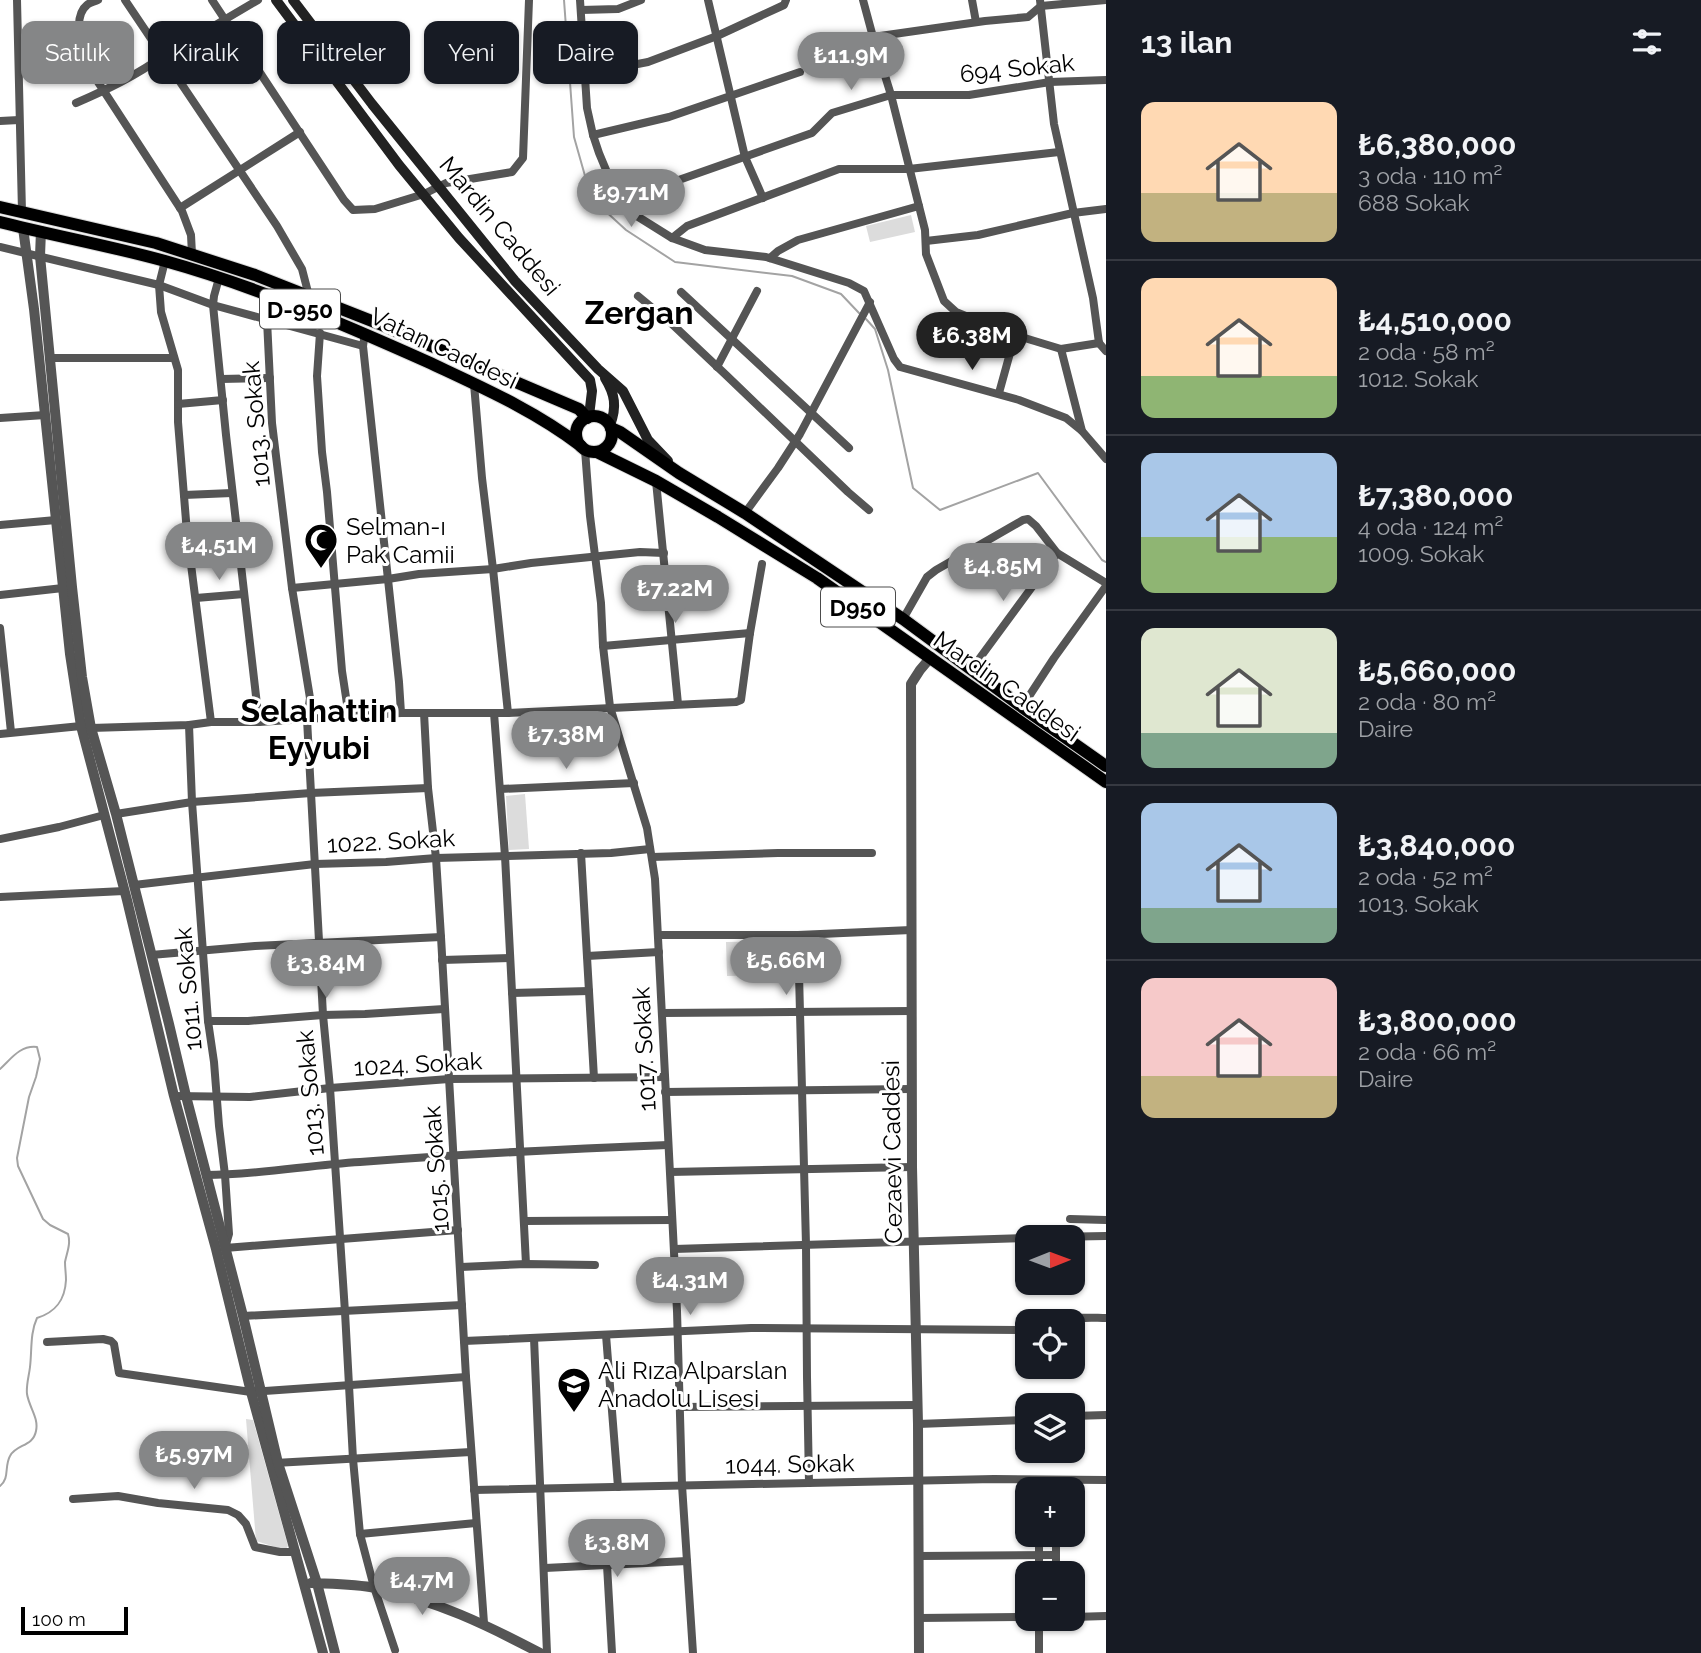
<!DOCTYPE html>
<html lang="tr">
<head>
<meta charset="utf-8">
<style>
	:root { --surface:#171b24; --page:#20242c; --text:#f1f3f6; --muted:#9ea1a6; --line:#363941; --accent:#858687 }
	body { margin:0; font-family:Raleway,sans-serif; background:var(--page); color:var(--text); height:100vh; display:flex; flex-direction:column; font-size:26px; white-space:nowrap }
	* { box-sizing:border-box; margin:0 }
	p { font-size:23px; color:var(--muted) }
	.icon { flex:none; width:38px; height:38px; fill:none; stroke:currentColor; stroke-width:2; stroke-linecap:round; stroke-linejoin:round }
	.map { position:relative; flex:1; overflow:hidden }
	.sheet { display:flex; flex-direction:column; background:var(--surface); width:595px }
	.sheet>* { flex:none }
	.guide { position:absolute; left:21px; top:21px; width:665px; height:63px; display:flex; gap:14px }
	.needle { width:46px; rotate:89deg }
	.controls { position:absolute; left:1015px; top:1225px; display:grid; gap:14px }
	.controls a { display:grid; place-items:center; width:70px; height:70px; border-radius:14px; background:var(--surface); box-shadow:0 2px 5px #0004; font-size:35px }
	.scale { position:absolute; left:21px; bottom:18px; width:107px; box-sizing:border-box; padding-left:7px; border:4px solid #000; border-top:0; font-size:19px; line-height:24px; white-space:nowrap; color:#000; -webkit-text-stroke:5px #fff; paint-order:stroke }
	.price { position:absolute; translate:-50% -60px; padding:0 16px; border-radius:24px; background:var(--accent); color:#fff; font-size:23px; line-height:46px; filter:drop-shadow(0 2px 4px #0008) }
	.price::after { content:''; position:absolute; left:50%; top:42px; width:21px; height:16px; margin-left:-10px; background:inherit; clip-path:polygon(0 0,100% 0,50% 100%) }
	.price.active { background:#222; color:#fff }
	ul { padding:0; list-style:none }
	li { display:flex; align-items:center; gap:21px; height:175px; padding:0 35px }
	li+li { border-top:2px solid var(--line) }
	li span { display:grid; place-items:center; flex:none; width:196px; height:140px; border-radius:14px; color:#555 }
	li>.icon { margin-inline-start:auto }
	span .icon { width:84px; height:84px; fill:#fffc; stroke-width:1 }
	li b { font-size:30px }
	h2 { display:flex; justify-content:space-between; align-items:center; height:84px; padding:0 35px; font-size:30px }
	.tag { padding:0 24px; border-radius:14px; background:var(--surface); box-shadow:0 2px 5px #0004; font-size:24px; line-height:63px }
	.tag.active { background:var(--accent); color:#fff }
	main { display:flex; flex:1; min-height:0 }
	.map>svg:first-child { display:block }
	.green { fill:#dcdcdc }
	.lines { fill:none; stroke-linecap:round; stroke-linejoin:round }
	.stream { stroke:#a3a3a3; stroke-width:2 }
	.trunk-casing { stroke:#dbdbdb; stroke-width:14 }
	.minor { stroke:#555; stroke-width:8 }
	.tertiary { stroke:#555; stroke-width:10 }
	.secondary { stroke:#222; stroke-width:10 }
	.trunk { stroke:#000; stroke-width:12 }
	.labels { text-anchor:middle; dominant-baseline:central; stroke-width:6; stroke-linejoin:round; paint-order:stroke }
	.shield { fill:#fff; stroke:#4c4c4c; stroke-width:2 }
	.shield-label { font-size:23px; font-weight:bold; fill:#000 }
	.street-label { font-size:24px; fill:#000; stroke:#fff }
	.poi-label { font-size:24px; fill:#000; stroke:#fff; text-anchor:start }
	.district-label { font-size:32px; font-weight:bold; fill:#000; stroke:#fff }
</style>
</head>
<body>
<main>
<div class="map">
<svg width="1106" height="1653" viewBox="0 0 1106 1653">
	<rect width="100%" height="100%" fill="#fff"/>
	<!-- green -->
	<g class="green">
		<path d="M911,215L915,232L870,242L866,226Z"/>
		<path d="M525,794L529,849L509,850L506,796Z"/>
		<path d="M781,941L782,975L727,976L726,942Z"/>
		<path d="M246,1419L253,1420L288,1546L285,1550L256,1541Z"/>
	</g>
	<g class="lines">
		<!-- stream -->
		<g class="stream">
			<path d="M564,0L574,137L589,190L602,208L626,230L675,262L792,276L841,294L859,313"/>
			<path d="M866,319L875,329L888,370L913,488L940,510L1038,473L1102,560L1106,562"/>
			<path d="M0,1069C11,1059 20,1045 37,1047L40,1059L36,1077L29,1097L17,1158L18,1166L43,1219L50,1225L68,1234C71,1244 67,1252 65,1262C65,1268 66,1274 66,1280C65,1300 56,1312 37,1318C30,1333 32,1350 30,1367C29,1376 26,1385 27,1394C29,1407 39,1418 36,1431C33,1447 16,1444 10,1456C4,1467 10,1478 0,1486"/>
		</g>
		<defs>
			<g id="trunk">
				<path d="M0,207L156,243L255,275L382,325L579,409L587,418"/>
				<path d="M0,222C55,236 111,246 165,261C255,286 343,324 428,362C481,387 534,410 581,446"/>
				<circle cx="594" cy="434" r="18"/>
				<path d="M611,428L620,432L679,473L745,513L903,619L1022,707L1106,766"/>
				<path d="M597,452L656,481L718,517L817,578L1106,782"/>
			</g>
		</defs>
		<!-- trunk casing -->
		<use href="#trunk" class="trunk-casing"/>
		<!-- minor -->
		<g class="minor">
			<path d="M17,0L22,212"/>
			<path d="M98,0C94,2 90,2 87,5C73,16 81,44 83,59L182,211L191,235L192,254"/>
			<path d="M125,0L277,226L302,269L309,296"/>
			<path d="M212,0L344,200L353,210L375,209L424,194L446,183L512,172L523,158L529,0"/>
			<path d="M580,0L587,108L593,135L599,153L619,201L632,213L672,238L705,250L766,257L849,283L864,291L894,359L900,367L1019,400L1066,418L1082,431"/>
			<path d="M708,0L745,157L763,198"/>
			<path d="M863,0L873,37L891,95L925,230L926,254L944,301L956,312L1005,332L1061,349L1099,343"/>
			<path d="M972,0L976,22"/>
			<path d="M1040,0L1054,124L1093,298L1099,343"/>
			<path d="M581,10L618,9L641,0"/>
			<path d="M873,37L985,21L1028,17L1041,6L1106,0"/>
			<path d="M586,74L648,62L717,36L784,5L786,0"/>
			<path d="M76,103C106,90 136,76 163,56L258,0"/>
			<path d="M0,121L19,120"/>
			<path d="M593,135L669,117L800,72"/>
			<path d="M619,201L812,133L832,113L891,95H969L1050,82L1106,80"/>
			<path d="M180,208L300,132"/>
			<path d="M672,238L687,226L839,169H909L1059,152"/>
			<path d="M926,241L978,235L1073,213L1106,209"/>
			<path d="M0,247L159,285L213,305L363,346"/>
			<path d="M770,258L778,251L798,240L919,206"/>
			<path d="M165,261L159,285L161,312L178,370V422L187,533L211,722"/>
			<path d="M219,278L214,296L213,305L226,435L259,722"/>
			<path d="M681,292L849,448"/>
			<path d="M638,296L672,324L726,375L848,492L869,510"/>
			<path d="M267,320L272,423L292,588L310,698L307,719L323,1015L330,1088L345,1312L353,1459L360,1534L374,1587L395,1650"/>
			<path d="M320,333L317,376L322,452L327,492L342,671L349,717"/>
			<path d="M365,333L363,346L399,682L401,713"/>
			<path d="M1099,343L1106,351"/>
			<path d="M1061,349L1082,431L1106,459"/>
			<path d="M49,358H174"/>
			<path d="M717,367L757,291"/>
			<path d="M221,379L270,378"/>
			<path d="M474,384L482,478L493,569L508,713"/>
			<path d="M999,393L1015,335"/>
			<path d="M178,404L223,400"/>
			<path d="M0,418L45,415"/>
			<path d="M585,450L590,516L601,603L603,646L610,707L647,828L655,879L677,1311L682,1485L693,1653"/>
			<path d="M656,481L678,704"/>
			<path d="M184,495L232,493"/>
			<path d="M745,513L778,468L800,434L870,302"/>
			<path d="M0,525L56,520"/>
			<path d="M292,588L388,579L419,574L493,569L531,563L640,552L664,553"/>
			<path d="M0,595L63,588"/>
			<path d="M196,598L244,594"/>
			<path d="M903,619L927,577L936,570L1023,520L1028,519L1036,526L1057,553L1106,583"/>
			<path d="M0,628L11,732"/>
			<path d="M603,646L750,633"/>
			<path d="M971,670L1057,553"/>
			<path d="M1022,707L1054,658L1106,586"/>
			<path d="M424,713L428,788L436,858L441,937L466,1377L484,1623"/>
			<path d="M494,713L505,856L526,1264"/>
			<path d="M189,725L192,802L208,1021L214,1062L219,1126L225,1175L229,1234L225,1248L458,1230"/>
			<path d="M0,734L81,726L91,728L189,725L211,722H259L401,713H508L736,702L741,700L750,633L762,564"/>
			<path d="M500,789L634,783"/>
			<path d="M116,814L192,802L311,793L428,788"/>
			<path d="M0,839L59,827L104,815"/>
			<path d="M581,853L594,1078"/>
			<path d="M652,857L778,853H872"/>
			<path d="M134,885L315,864L386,862L436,858L611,853L650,849"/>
			<path d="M0,897L124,891"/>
			<path d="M658,935H798L911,930"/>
			<path d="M798,935L806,1245L807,1377L809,1483"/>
			<path d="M151,955L255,946L441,937"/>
			<path d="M587,956L659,952"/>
			<path d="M442,960L510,958"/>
			<path d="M512,993L589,991"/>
			<path d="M662,1013L911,1011"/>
			<path d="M208,1021H248L323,1015L365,1014L444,1009"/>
			<path d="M665,1092L911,1089"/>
			<path d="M174,1096L250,1097L330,1088L449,1079L665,1077"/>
			<path d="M670,1172L912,1167"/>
			<path d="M206,1175C257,1175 309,1165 360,1162C463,1154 565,1149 668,1145"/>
			<path d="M1070,1219L1106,1220"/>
			<path d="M524,1221L672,1220"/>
			<path d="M1051,1237L1106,1236"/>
			<path d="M674,1249L1027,1238"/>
			<path d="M461,1267L526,1264L595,1265"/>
			<path d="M243,1316L462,1305"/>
			<path d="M1069,1321C1079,1316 1094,1318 1106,1318"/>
			<path d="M606,1335L618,1487"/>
			<path d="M534,1338L547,1653"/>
			<path d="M464,1341L751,1328L1027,1330"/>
			<path d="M47,1342L103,1339L111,1341L114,1344L119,1373L251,1392L466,1377"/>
			<path d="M680,1407L917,1405"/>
			<path d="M1073,1416L1106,1415"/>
			<path d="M918,1424L1027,1420"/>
			<path d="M275,1463L471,1452"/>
			<path d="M474,1490L994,1479L1106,1480"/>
			<path d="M73,1499L118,1496L158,1503L228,1510L238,1515L246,1524L255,1547L280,1552H296"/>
			<path d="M360,1534L476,1523"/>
			<path d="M1039,1535V1573"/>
			<path d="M919,1556L1056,1555"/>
			<path d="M607,1565L612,1653"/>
			<path d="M545,1568L687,1561"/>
			<path d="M1056,1573V1535"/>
			<path d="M1073,1617L1106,1616"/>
			<path d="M918,1618L1027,1617"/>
			<path d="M1039,1619V1653"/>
		</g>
		<!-- tertiary -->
		<g class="tertiary">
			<path d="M23,228L34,309L70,654L81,726L127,900L174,1096L216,1249L251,1392L323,1653"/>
			<path d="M41,231L40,256L72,587L82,677L91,728L116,814L169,1024L186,1096L243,1316L278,1463L317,1583L335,1653"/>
			<path d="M311,1583C332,1584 355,1584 376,1588C435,1600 487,1625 540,1653"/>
			<path d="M919,1653L918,1424L912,1167L911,684L920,670L931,657"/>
		</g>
		<!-- secondary -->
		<g class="secondary">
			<path d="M276,0L399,165L459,238L590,380L592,391L589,416"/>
			<path d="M293,0L372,104L515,281L598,369L623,391L648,440L668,461"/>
			<path d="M605,378C615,394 617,407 610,425"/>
		</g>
		<!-- trunk -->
		<use href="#trunk" class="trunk"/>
	</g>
	<!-- icons -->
	<defs>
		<symbol id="mosque-pin" viewBox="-11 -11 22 30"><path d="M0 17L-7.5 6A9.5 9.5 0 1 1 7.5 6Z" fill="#000" stroke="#fff"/><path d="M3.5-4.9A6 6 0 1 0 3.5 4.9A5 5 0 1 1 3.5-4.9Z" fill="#fff"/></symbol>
		<symbol id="school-pin" viewBox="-11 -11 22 30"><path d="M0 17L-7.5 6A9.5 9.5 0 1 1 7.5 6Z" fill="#000" stroke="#fff"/><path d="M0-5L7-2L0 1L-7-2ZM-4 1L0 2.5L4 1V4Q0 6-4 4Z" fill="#fff"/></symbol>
	</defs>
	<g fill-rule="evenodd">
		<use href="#mosque-pin" x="302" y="521" width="38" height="52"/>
		<use href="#school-pin" x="555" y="1365" width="38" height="52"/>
	</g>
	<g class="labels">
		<!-- shield labels -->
		<g class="shield">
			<rect x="260" y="289.5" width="80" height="39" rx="5"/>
			<rect x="821" y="587.5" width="74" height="39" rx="5"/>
		</g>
		<g class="shield-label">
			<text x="300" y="309">D-950</text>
			<text x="858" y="607">D950</text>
		</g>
		<!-- street labels -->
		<g class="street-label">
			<text transform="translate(1017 68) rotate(-6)">694 Sokak</text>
			<text transform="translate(500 226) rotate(50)">Mardin Caddesi</text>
			<text transform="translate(444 348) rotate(25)">Vatan Caddesi</text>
			<text transform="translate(256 424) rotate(-95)">1013. Sokak</text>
			<text transform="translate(1007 686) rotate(35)">Mardin Caddesi</text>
			<text transform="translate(391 841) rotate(-3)">1022. Sokak</text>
			<text transform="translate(188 989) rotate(-95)">1011. Sokak</text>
			<text transform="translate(644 1049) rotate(-93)">1017. Sokak</text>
			<text transform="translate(418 1064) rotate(-3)">1024. Sokak</text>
			<text transform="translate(310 1093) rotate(-95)">1013. Sokak</text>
			<text transform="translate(892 1152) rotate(-91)">Cezaevi Caddesi</text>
			<text transform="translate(436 1169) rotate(-94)">1015. Sokak</text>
			<text transform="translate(790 1464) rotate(-1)">1044. Sokak</text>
		</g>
		<!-- poi labels -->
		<g class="poi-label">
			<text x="346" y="526">Selman-ı<tspan x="346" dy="28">Pak Camii</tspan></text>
			<text x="598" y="1370">Ali Rıza Alparslan<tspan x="598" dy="28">Anadolu Lisesi</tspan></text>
		</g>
		<!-- district labels -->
		<g class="district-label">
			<text x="639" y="312">Zergan</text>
			<text x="319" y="710">Selahattin<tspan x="319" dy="37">Eyyubi</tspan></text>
		</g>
	</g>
</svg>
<div class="controls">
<a><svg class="needle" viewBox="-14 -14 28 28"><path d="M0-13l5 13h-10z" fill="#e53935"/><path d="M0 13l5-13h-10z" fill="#9ea1a6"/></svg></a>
<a><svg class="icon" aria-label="locate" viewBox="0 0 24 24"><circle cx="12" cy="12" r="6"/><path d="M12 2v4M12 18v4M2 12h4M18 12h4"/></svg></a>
<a><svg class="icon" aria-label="layers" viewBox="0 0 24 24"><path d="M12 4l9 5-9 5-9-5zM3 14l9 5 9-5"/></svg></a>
<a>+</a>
<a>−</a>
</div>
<div class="scale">100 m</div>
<b class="price" style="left:851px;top:92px">₺11.9M</b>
<b class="price" style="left:631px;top:229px">₺9.71M</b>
<b class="price active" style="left:972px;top:372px">₺6.38M</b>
<b class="price" style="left:219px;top:582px">₺4.51M</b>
<b class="price" style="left:1003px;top:603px">₺4.85M</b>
<b class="price" style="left:675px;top:625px">₺7.22M</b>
<b class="price" style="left:566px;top:771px">₺7.38M</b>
<b class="price" style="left:786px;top:997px">₺5.66M</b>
<b class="price" style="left:326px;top:1000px">₺3.84M</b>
<b class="price" style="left:690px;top:1317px">₺4.31M</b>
<b class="price" style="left:194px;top:1491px">₺5.97M</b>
<b class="price" style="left:617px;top:1579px">₺3.8M</b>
<b class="price" style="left:422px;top:1617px">₺4.7M</b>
<div class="guide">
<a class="tag active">Satılık</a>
<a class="tag">Kiralık</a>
<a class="tag">Filtreler</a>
<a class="tag">Yeni</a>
<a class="tag">Daire</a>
</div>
</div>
<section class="sheet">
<h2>13 ilan<svg class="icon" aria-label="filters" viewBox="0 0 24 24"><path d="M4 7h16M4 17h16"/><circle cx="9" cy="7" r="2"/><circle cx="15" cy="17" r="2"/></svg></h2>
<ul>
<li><span style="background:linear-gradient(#ffd9b3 65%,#c2b280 0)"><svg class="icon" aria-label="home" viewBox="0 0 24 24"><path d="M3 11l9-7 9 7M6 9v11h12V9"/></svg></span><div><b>₺6,380,000</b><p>3 oda · 110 m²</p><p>688 Sokak</p></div></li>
<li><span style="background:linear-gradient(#ffd9b3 70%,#8fb573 0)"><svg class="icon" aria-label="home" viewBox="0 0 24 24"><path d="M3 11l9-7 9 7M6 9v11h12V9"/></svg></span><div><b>₺4,510,000</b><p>2 oda · 58 m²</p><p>1012. Sokak</p></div></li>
<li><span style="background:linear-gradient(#a9c7e8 60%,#8fb573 0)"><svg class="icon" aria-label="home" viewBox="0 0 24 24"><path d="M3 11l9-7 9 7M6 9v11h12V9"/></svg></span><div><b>₺7,380,000</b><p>4 oda · 124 m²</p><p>1009. Sokak</p></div></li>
<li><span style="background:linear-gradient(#dfe7d0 75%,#7fa58c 0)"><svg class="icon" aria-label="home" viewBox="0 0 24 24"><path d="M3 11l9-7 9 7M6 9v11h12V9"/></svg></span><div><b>₺5,660,000</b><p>2 oda · 80 m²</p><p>Daire</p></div></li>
<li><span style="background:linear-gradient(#a9c7e8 75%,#7fa58c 0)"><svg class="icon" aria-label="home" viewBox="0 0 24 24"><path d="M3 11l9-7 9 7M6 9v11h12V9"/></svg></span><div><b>₺3,840,000</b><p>2 oda · 52 m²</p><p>1013. Sokak</p></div></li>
<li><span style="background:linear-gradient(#f6c9c9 70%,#c2b280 0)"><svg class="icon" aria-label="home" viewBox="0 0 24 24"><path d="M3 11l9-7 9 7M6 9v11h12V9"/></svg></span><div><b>₺3,800,000</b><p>2 oda · 66 m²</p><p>Daire</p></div></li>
</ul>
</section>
</main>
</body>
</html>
